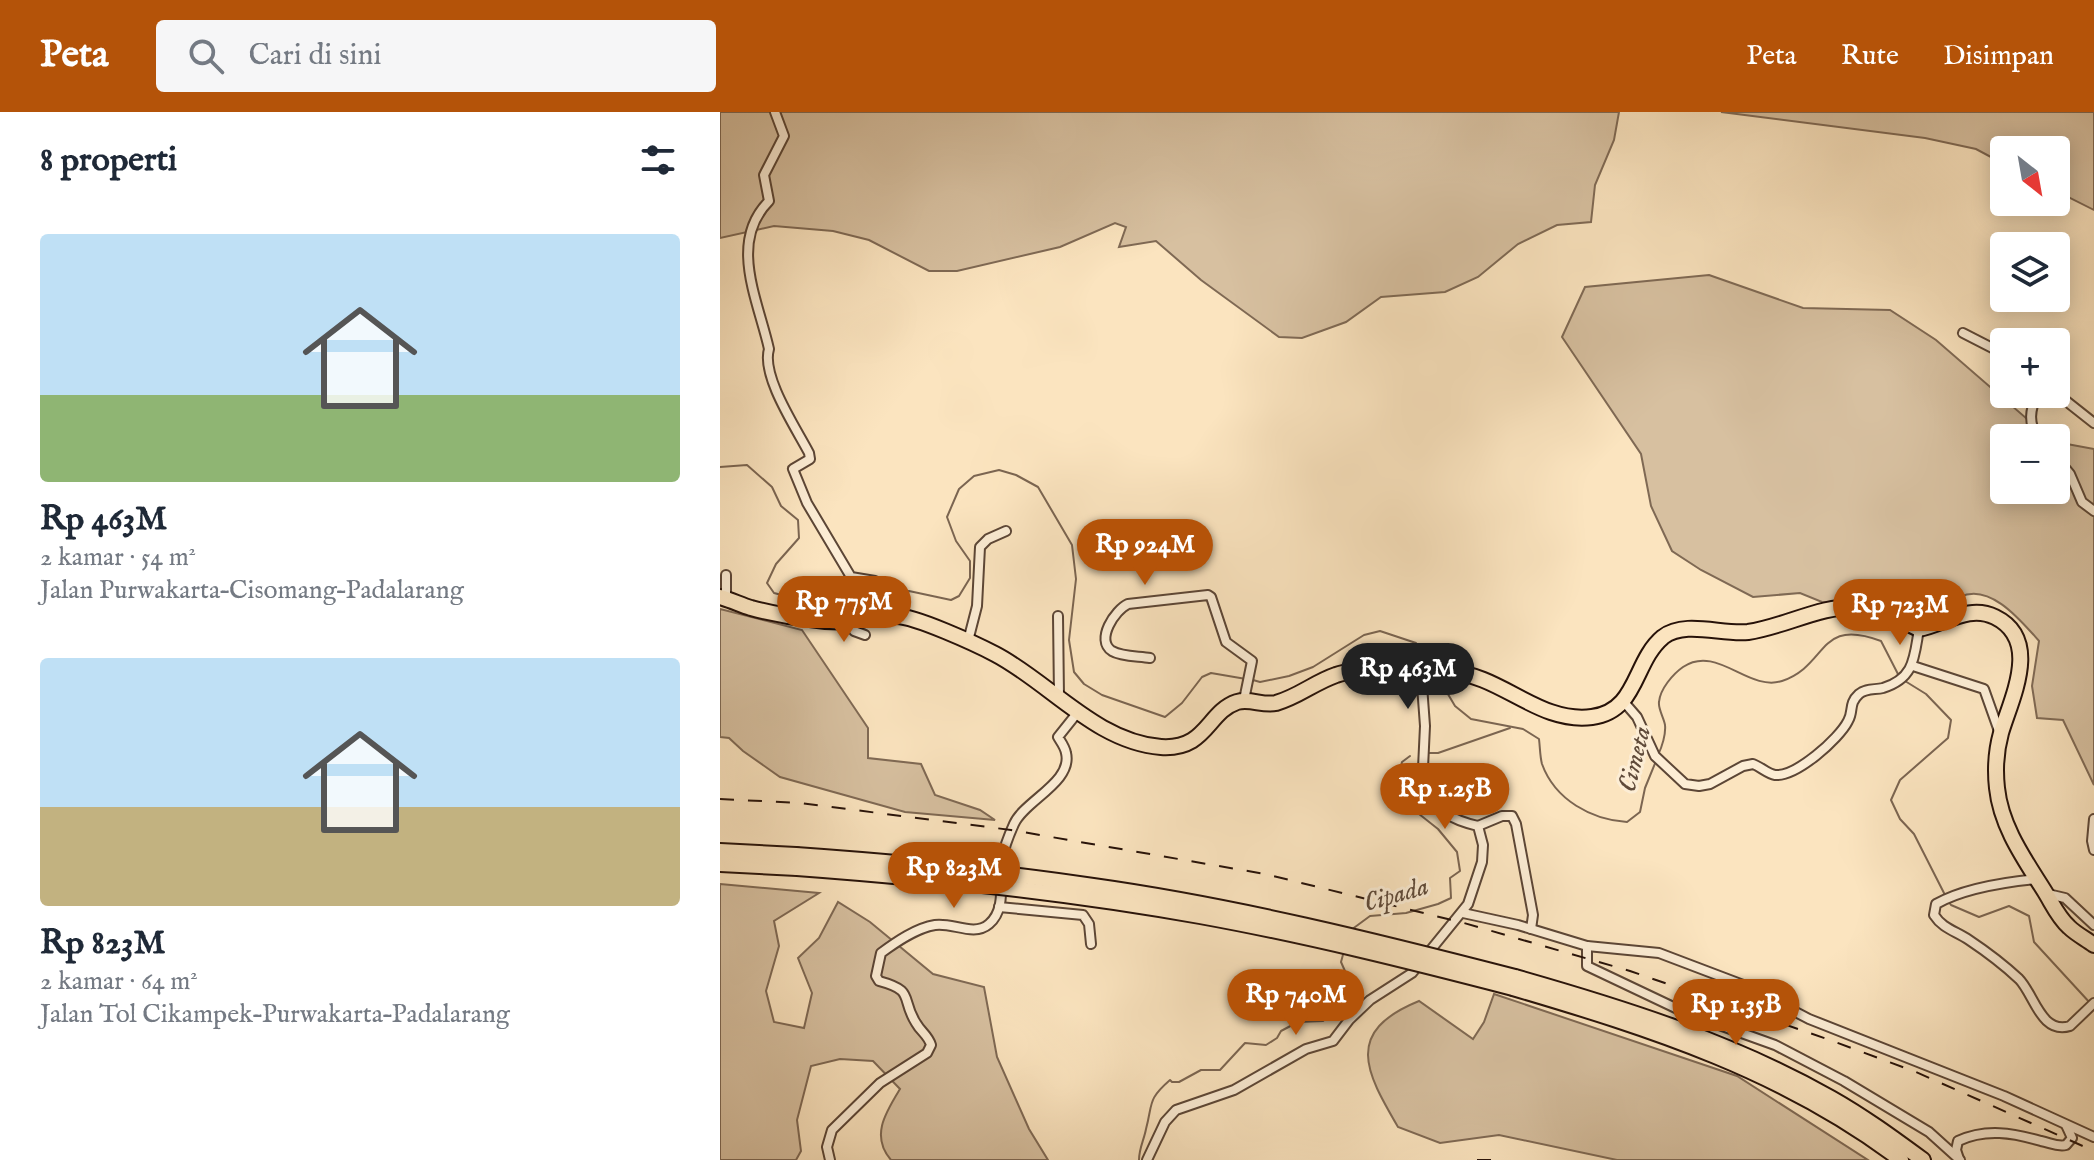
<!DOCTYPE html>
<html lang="id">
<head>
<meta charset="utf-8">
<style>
	:root { --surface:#fff; --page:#f6f6f7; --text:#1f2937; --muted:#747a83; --accent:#b45309 }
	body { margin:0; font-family:"IM FELL English",serif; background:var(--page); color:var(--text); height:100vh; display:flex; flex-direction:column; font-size:30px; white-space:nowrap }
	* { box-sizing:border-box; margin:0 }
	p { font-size:26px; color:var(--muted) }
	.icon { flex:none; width:44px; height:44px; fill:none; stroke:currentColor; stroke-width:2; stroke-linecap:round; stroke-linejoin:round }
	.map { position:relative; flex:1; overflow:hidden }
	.sheet { display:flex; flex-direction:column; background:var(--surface); width:720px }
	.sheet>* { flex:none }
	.needle { width:52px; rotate:149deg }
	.tools { position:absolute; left:1270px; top:24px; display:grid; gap:16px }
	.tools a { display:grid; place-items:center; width:80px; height:80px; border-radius:8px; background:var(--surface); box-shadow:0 4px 20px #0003; font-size:40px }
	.price { position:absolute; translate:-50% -68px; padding:0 18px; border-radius:28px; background:var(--accent); color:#fff; font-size:26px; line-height:52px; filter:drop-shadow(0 2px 4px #0008) }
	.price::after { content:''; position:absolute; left:50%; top:48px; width:24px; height:18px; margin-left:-12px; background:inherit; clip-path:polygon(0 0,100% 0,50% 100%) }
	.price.on { background:#222; color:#fff }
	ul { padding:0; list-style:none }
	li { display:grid; align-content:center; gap:16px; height:424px; padding:0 40px }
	li span { display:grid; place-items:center; height:248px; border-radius:8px; color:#555 }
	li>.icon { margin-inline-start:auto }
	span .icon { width:144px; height:144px; fill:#fffc; stroke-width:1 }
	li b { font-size:34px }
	h2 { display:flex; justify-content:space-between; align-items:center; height:96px; padding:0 40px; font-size:34px }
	header { display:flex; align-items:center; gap:48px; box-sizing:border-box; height:112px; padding:0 40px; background:var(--accent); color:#fff }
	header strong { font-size:38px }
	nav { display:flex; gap:44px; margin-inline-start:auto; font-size:28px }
	.search { width:560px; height:72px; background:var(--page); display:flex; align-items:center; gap:20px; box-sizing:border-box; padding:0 28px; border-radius:8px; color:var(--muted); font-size:30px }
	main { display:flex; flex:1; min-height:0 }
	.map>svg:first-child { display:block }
	.green { fill:#d7c0a0; stroke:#7f6954; stroke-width:2 }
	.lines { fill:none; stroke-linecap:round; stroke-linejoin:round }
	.stream { stroke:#7b6551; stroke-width:2 }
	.street-casing { stroke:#5c4636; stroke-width:12 }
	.highway-casing { stroke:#271209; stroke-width:18 }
	.street { stroke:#fcedd5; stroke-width:8 }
	.highway { stroke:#fbe4bf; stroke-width:14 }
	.rail { stroke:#271209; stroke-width:2; stroke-dasharray:14 14; stroke-linecap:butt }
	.highway-bridge-casing { stroke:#271209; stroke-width:18; stroke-linecap:butt }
	.highway-bridge { stroke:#fbe4bf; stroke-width:14 }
	.labels { text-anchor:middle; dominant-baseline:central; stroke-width:6; stroke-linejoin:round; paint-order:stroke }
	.water-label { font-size:26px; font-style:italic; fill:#5f4a39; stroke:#fcedd5 }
</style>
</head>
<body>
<header>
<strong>Peta</strong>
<div class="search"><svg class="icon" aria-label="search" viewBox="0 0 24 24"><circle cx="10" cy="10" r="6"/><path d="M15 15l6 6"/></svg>Cari di sini</div>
<nav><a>Peta</a><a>Rute</a><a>Disimpan</a></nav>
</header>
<main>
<section class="sheet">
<h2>8 properti<svg class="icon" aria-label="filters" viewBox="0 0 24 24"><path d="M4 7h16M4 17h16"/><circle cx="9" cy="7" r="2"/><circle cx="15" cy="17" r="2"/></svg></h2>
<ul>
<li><span style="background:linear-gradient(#bfe0f5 65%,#8fb573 0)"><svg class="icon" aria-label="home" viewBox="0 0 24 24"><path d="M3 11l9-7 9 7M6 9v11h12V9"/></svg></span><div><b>Rp 463M</b><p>2 kamar · 54 m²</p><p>Jalan Purwakarta–Cisomang–Padalarang</p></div></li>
<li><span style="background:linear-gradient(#bfe0f5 60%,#c2b280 0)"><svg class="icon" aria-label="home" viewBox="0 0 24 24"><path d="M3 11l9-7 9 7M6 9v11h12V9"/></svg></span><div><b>Rp 823M</b><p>2 kamar · 64 m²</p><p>Jalan Tol Cikampek–Purwakarta–Padalarang</p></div></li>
</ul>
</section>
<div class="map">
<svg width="1374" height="1048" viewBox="0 0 1374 1048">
	<rect width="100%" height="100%" fill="#fbe4bf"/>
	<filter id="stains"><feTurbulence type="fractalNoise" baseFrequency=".0025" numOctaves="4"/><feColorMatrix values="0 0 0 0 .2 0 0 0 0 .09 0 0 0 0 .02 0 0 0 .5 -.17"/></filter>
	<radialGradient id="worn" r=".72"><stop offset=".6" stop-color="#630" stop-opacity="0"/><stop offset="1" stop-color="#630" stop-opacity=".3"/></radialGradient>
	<!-- green -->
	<g class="green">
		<path d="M0,0H899L894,28L875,73L871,110L837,113L798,132L758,165L725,180L661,185L626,210L582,226L559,225L481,168L436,129L399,135L406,115L395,111L340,135L237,159H209L149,128L113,119L54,114L0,126Z"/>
		<path d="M1001,0H1374V98L1336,79V38H1284V52L1256,37L1205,26Z"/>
		<path d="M989,163L1083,196L1170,198L1216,228L1329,326H1284V378H1336V330L1374,337V673L1343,608L1317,606L1312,574L1319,529C1302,510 1270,470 1240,485C1230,489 1221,497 1213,503L1156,491L1102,490L1080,481L1033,485L981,458L952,439L931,394L921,342L842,225L865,175Z"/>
		<path d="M0,497L82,518L148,616V646L201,652L215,683L260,698L275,708L185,700L60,665L23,639L9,626L0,625Z"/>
		<path d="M0,772L99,781L54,809L59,834L46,879L54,910L84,916L92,881L78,846L99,826L118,790L150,810L213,862L264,875L277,945L309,1017L328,1048H171C150,1024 166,1000 180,977L153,949L120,947L91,954L77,1008L81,1039L76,1048H0Z"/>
		<path d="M774,882L1017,964L1148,1048H897L779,1023L720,1031L678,1015C646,960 623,920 699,889L753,927L764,910Z"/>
	</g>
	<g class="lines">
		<!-- stream -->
		<g class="stream">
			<path d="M0,355L27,353L52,375L61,394L78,408L79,426L56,452L47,471L54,481C89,491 122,496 157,485"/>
			<path d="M164,483L189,479L231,488L239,484L250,466V449L236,429L227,405L239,377L254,364L279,358L296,363L318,375L352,433L356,467L349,528L354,560L364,572L382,583L445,605L462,591L482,565L491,561L526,567"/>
			<path d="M719,567L735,594L751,607L803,617L819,627C820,635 820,645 822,652C835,688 872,708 907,710L920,700L925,676L936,649"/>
			<path d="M533,568L540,570L569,564L593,555L644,523L660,519L696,531L709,551"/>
			<path d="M1185,569L1206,582L1231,608L1228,626L1180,668L1171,688L1180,707L1194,722L1225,783"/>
			<path d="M708,641H718L790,616"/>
			<path d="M938,643C942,635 946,622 945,613C944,606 938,597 939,590C940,577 953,562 963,555C997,532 1028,580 1062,569C1109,553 1097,505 1161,529L1180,566"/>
			<path d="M1228,789L1231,793L1259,805L1289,794L1309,804L1314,830L1371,892"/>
			<path d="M631,818L650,804L686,801L718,792L731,786L730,766L740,759L737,740L718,717L675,683L682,650L690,644"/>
			<path d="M419,1048C419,1036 424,1028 426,1017C433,991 427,988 450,968L452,970H459L481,958H500L525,931L546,933L557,926L561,919L578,910L603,909L614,899L616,888L632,875L621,850L624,839"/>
		</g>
		<defs>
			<g id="street">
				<path d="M55,0L64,24L44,63L49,89C8,130 38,188 49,237C41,264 76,316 89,341L90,347L73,357L87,391L131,465L155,469L159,479L163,504"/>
				<path d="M1243,221L1284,242"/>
				<path d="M1336,281L1374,311"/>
				<path d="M1317,282C1310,298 1308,311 1318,326"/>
				<path d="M1336,345L1350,362L1362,390L1374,399"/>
				<path d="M6,486V463"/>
				<path d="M338,504L339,584"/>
				<path d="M128,509L134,519L145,523"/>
				<path d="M248,529L257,494L260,435L268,427L286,419"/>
				<path d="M430,546C420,544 402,545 392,539C375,528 395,498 408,492L488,483L491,485L506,530L532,549L524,588"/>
				<path d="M1193,554L1264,577L1280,622"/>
				<path d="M904,590L917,605L935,644L965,672L979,674L990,672L1023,654L1033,652C1041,655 1048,662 1055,663C1076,665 1119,627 1128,609C1134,599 1128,592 1139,582C1146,576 1155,578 1163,576C1195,566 1194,545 1199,517"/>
				<path d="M1374,707L1372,729L1374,738"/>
				<path d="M758,714L782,704H792L796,712L813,803L811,817"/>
				<path d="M1316,767C1286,770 1242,777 1216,792L1214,803C1223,817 1236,819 1249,828C1267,840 1284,853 1299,867C1314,882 1321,923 1350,914L1374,891"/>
				<path d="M1328,782L1345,786L1374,813"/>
				<path d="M279,795L363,803L369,812L371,832"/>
				<path d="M743,801L798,813L867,834L939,841L1026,874L1089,907L1284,984L1374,1025"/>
				<path d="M867,834V854L966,901L1055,933L1124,969L1209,1020L1240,1048"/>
				<path d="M1239,1047L1236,1038L1238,1029C1266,1016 1293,1021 1321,1029C1331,1031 1337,1035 1346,1033L1352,1026L1346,1013"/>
				<path d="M110,1048L107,1035L112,1018L160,971L207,941L211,933C208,923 201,920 196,911C180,886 196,879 159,869L156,864L161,841C176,830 196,816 215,813C232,810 254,825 269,812C287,797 279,768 282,747C284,736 289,723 294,712C304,689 353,670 346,641C345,635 341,630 338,625L358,600"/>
				<path d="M427,1048L445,1010L456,998L514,978L586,937L613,929L629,908L650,888L692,861L748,792L762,750L763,733L758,714C736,709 713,698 702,677L705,614L701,560"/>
			</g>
			<g id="highway">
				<path d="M0,485C11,488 21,493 31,496C50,501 71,505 90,507C103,509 117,510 130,509C145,508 160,503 176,504C195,504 256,532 275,542C329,570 376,630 441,635C487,638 487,600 517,590C530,586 543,594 556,591C578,585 595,570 616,563C640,554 701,558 729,560C781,562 818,612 872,605C918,599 913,550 943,525C965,508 1002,523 1028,520C1064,515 1101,493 1137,495C1159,496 1180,508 1199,517C1225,512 1249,492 1275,505C1322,528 1291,587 1281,621C1276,639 1275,658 1277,676C1281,715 1305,748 1325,780C1333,793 1338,805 1349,815C1356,822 1366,827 1374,833"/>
				<path d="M0,739L76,743"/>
				<path d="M0,752L77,756"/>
				<path d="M795,865C904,896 1012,930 1111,986C1143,1004 1173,1026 1203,1048"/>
				<path d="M793,876C932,917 1064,959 1181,1048"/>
			</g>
		</defs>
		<!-- street casing -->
		<use href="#street" class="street-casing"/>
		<!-- highway casing -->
		<use href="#highway" class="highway-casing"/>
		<!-- street -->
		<use href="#street" class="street"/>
		<!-- highway -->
		<use href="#highway" class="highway"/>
		<!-- rail -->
		<g class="rail">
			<path d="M0,687L80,691L291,718L545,762L744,811L910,859L1110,928L1196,960L1374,1039"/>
			<path d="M757,1048H782"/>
		</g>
		<defs>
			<g id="highway-bridge">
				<path d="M76,743C175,750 274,759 373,774C515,794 656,829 795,865"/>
				<path d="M77,756C212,766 346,780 480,804C585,823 689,849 793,876"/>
			</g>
		</defs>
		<!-- highway-bridge casing -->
		<use href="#highway-bridge" class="highway-bridge-casing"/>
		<!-- highway-bridge -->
		<use href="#highway-bridge" class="highway-bridge"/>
	</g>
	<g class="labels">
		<!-- water labels -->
		<g class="water-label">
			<text transform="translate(915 647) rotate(-76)">Cimeta</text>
			<text transform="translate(676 783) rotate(-16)">Cipada</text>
		</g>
	</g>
	<rect width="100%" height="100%" filter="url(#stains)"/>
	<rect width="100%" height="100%" fill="url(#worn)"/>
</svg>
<div class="tools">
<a><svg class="needle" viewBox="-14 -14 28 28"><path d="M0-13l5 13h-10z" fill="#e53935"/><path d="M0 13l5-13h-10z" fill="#747a83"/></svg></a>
<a><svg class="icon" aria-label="layers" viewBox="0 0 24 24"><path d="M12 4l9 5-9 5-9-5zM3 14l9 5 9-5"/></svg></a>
<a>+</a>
<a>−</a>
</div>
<b class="price" style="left:425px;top:475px">Rp 924M</b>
<b class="price" style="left:124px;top:532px">Rp 775M</b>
<b class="price" style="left:1180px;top:535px">Rp 723M</b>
<b class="price on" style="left:688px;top:599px">Rp 463M</b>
<b class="price" style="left:725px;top:719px">Rp 1.25B</b>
<b class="price" style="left:234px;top:798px">Rp 823M</b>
<b class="price" style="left:576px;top:925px">Rp 740M</b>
<b class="price" style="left:1016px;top:935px">Rp 1.35B</b>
</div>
</main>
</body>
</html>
